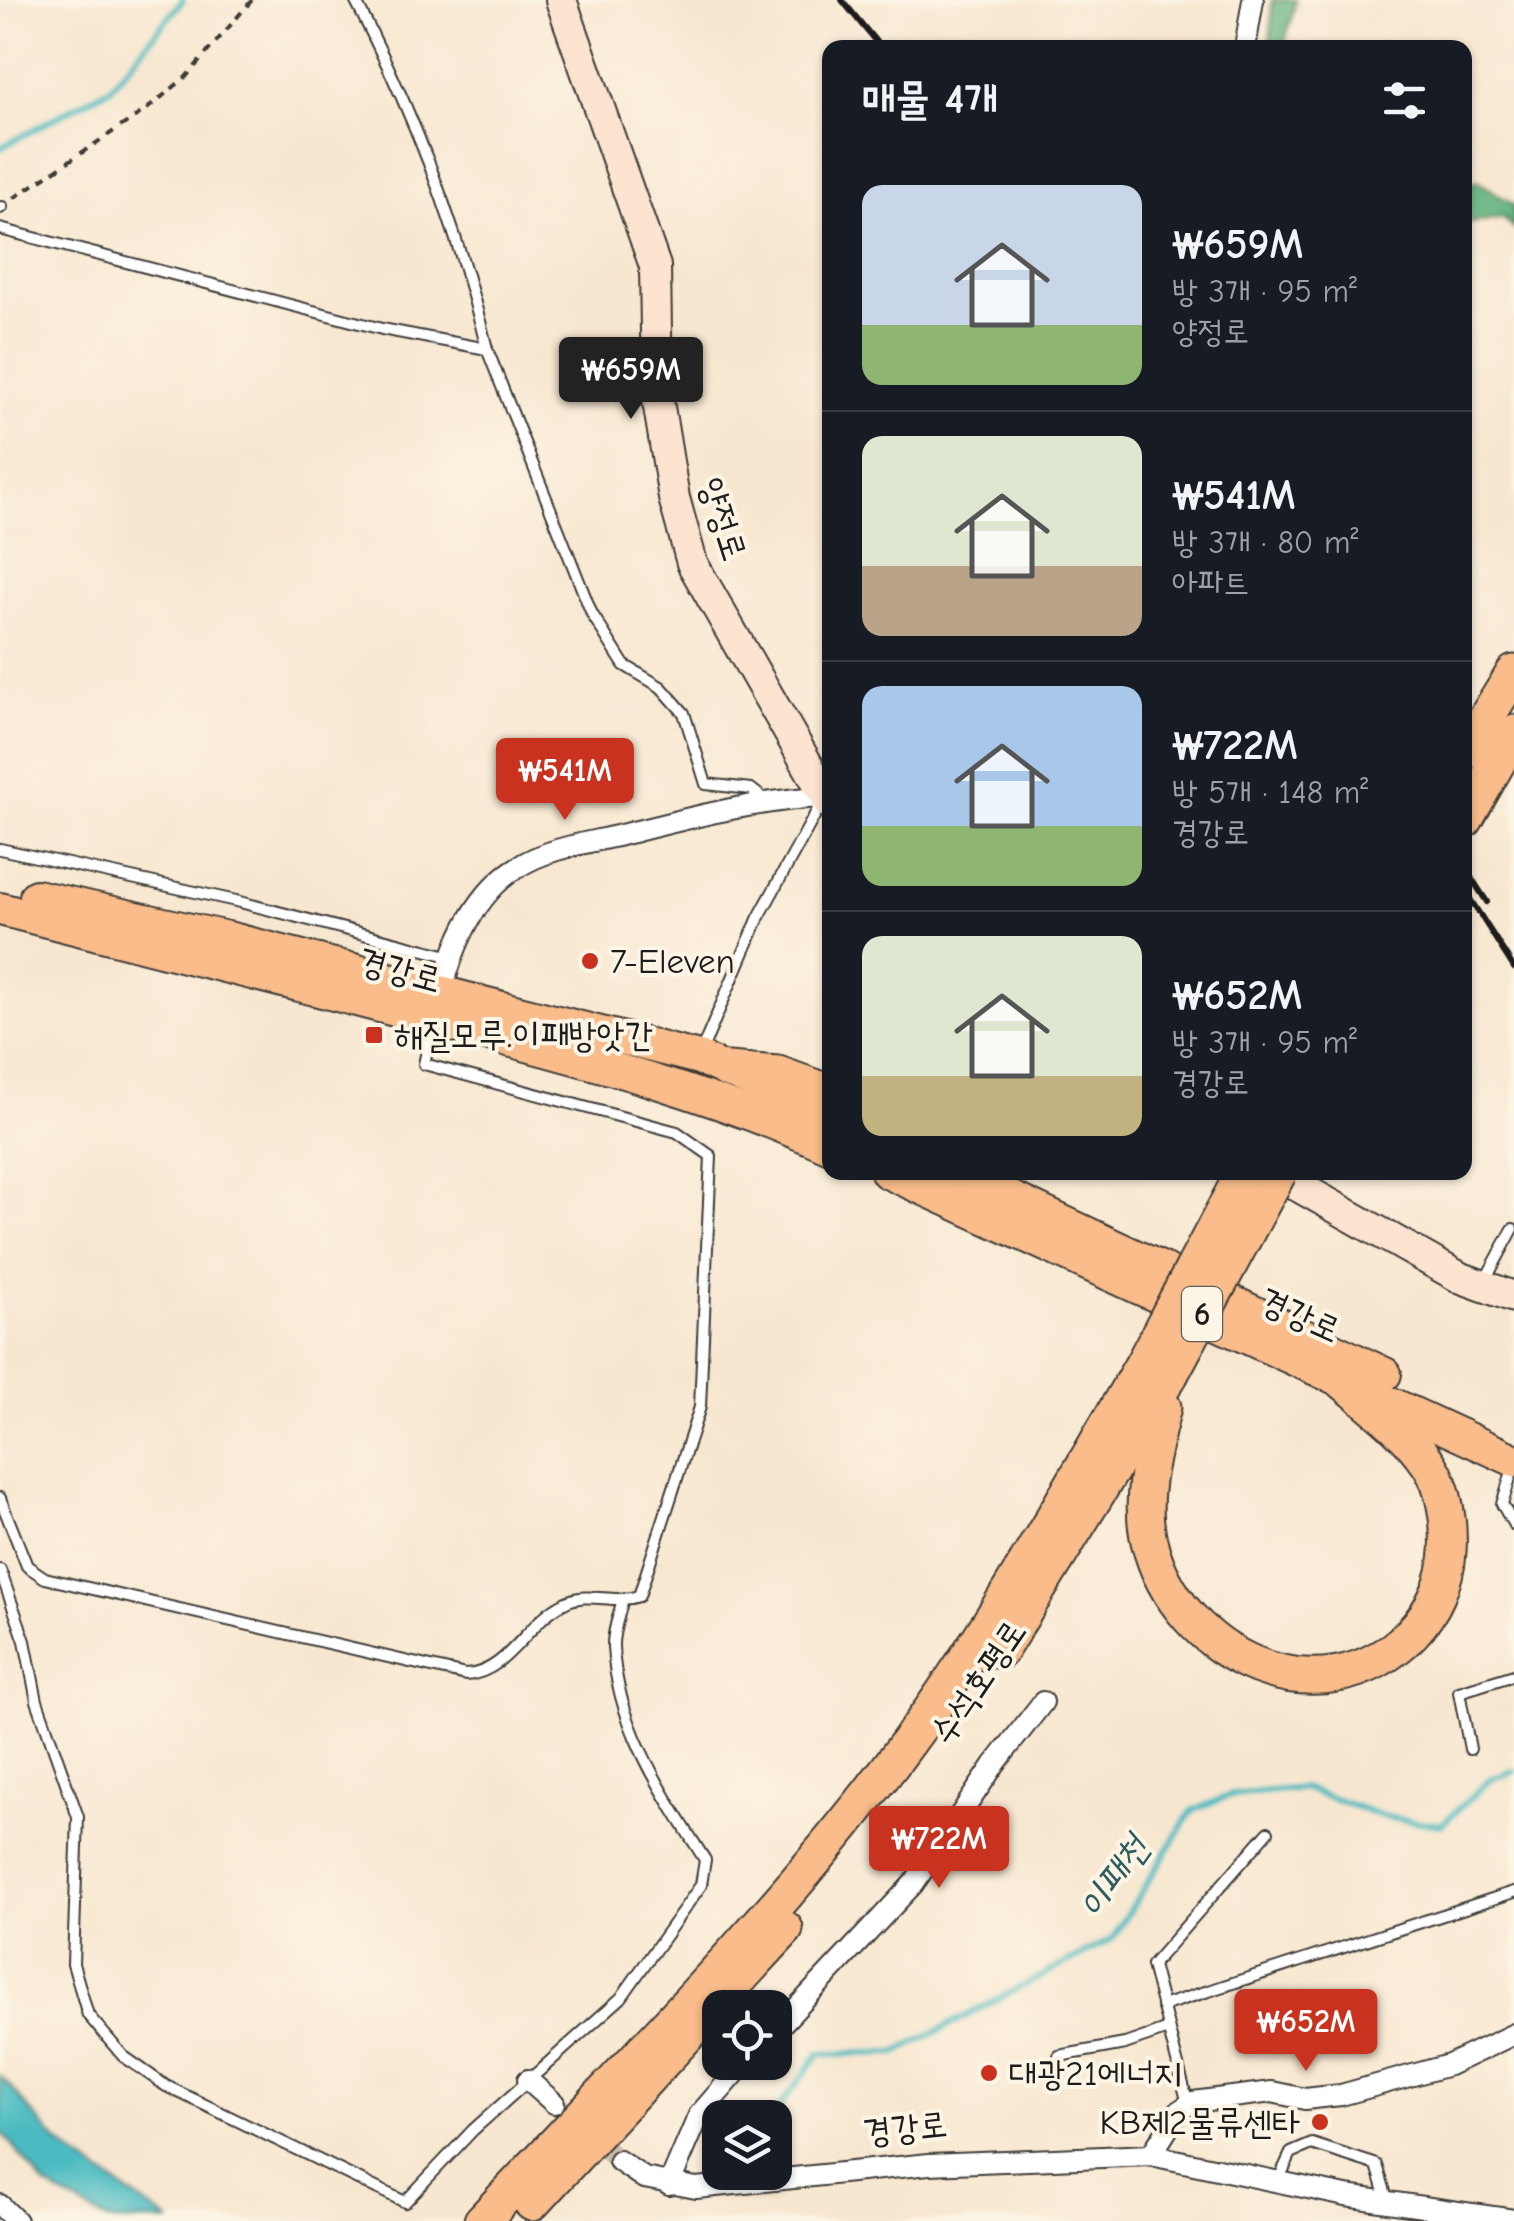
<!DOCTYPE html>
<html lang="ko">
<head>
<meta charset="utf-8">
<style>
	:root { --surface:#171b24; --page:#20242c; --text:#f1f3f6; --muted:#9ea1a6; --line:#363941; --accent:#c8321e }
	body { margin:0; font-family:"Comic Neue","Poor Story",sans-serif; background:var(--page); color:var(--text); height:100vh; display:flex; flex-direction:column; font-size:38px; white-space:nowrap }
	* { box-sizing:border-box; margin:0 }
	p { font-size:32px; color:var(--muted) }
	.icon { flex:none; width:55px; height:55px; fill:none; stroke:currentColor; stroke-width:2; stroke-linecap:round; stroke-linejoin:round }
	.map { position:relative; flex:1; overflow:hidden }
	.panel { position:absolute; left:822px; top:40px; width:650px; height:1140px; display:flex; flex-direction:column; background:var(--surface); border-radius:20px; box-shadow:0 2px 8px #0004 }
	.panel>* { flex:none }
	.controls { position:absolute; left:702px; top:1990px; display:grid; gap:20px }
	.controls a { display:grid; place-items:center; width:90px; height:90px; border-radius:20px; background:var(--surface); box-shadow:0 2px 8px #0004; font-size:50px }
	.price { position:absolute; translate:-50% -85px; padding:0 22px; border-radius:10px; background:var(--accent); color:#fff; font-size:32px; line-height:65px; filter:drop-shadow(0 2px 5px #0008) }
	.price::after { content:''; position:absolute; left:50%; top:60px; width:30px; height:22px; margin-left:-15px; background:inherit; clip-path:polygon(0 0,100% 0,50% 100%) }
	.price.active { background:#222; color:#fff }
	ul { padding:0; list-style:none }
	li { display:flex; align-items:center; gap:30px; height:250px; padding:0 40px }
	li+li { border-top:2px solid var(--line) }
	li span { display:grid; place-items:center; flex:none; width:280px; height:200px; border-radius:20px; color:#555 }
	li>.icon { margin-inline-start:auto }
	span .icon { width:120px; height:120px; fill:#fffc; stroke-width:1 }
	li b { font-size:42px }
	h2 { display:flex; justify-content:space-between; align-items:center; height:120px; padding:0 40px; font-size:42px }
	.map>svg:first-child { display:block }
	.forest { fill:#62b27e; stroke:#3f674d; stroke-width:2.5 }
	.water { fill:#4cbbc1; stroke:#346c6e; stroke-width:2.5 }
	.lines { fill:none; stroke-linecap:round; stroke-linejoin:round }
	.stream { stroke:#4cbbc1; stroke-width:6 }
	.minor-tunnel { stroke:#ccbeac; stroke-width:20; stroke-dasharray:20 10; stroke-linecap:butt }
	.service-casing { stroke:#3d3a37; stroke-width:14 }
	.minor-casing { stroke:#3d3a37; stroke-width:24 }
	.secondary-casing { stroke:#3d3a37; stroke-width:34 }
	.primary-casing { stroke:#3d3a37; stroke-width:36 }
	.trunk-casing { stroke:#3d3a37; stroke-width:39 }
	.path { stroke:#3d3a37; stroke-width:4; stroke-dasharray:8 8; stroke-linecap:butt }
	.service { stroke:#fff; stroke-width:10 }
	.minor { stroke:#fff; stroke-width:20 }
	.secondary { stroke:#fde4d0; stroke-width:30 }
	.primary { stroke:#f9bc8a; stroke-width:32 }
	.trunk { stroke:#f9bc8a; stroke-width:35 }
	.rail { stroke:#1c1c1c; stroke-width:6 }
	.trunk-bridge-casing { stroke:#3d3a37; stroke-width:39; stroke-linecap:butt }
	.trunk-bridge { stroke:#f9bc8a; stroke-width:35 }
	.poi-dot { fill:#c8321e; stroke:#fcf5e5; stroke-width:4 }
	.labels { text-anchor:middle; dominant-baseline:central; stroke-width:8; stroke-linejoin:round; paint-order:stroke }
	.shield { fill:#fcf5e5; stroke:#5f5d58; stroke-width:2.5 }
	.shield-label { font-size:32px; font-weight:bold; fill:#1c1c1c }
	.street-label { font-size:35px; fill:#1c1c1c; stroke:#fcf5e5 }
	.poi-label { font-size:35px; fill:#1c1c1c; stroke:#fcf5e5; text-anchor:start }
	.water-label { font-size:38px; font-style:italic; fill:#2f5c5e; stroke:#fcf5e5 }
</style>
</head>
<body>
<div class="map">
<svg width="1514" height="2221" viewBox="0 0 1514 2221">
	<rect width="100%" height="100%" fill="#fcf5e5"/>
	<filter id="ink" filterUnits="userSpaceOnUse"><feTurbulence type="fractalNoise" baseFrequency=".01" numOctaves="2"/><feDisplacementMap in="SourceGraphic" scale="20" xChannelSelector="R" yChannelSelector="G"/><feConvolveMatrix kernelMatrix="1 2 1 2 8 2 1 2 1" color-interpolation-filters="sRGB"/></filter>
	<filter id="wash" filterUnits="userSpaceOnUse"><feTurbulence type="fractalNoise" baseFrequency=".0048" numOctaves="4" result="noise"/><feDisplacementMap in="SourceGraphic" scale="40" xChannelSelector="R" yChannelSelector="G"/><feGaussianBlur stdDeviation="2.25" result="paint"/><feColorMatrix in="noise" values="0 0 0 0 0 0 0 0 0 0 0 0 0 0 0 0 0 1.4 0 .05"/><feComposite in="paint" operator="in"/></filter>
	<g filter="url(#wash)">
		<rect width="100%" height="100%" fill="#f8e7d0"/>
		<!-- forest -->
		<g class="forest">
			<path d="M1272,0H1296L1284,45L1270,47Z"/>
			<path d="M1478,181L1514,205V229L1503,217L1465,224V185Z"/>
		</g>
		<!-- water -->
		<path class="water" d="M0,2075L60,2145L169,2221H108L44,2185L0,2130Z"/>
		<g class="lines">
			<!-- stream -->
			<g class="stream">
				<path d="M0,148L110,88L183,0"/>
				<path d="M771,2118L819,2054L896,2053L1112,1939L1192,1811L1231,1795L1303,1788L1385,1817L1441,1825L1491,1779L1514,1771"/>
			</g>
		</g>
	</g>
	<g filter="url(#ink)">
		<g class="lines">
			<!-- minor-tunnel -->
			<path class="minor-tunnel" d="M554,2103L619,2161"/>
			<defs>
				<g id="service">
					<path d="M355,0C412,109 458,230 487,349"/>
					<path d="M0,208L2,207"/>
					<path d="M0,229L382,329L487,349L592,614L624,665L661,687L684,713L706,784L751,789L765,800"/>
					<path d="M0,849L236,901L452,957"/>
					<path d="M701,1052L759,917L822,802"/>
					<path d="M1483,1284L1513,1229"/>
					<path d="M1514,1465L1502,1504L1514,1525"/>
					<path d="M0,1498L27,1566L45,1578L466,1675C509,1672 527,1621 564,1603C589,1590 612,1605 639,1596L700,1407L711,1156L677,1132L424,1064L433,1025"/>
					<path d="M0,1570L25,1641L37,1701L78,1817L73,1964L88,2015L123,2056L166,2086L405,2202L473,2130L621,1998L701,1885L705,1860C664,1795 617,1727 613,1647C612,1633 619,1616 622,1602"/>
					<path d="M1470,1749L1459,1692L1514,1675"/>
					<path d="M1162,2006L1514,1892"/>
					<path d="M1059,2056L1125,2044L1168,2029"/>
					<path d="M1188,2104L1152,1965L1268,1832"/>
					<path d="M1278,2181L1291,2153L1312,2144L1377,2165L1388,2202"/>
				</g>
				<g id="minor">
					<path d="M1245,48L1253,0"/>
					<path d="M439,1004C450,954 472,895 518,867C548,848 587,843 621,835C689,818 755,800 825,797L829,791"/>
					<path d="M775,2031L914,1883L994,1765L1043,1702"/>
					<path d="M528,2080L554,2103"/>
					<path d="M1151,2155L1179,2111L1193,2102L1272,2092L1305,2099L1341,2095L1449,2065L1514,2034"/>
					<path d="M619,2161L644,2178L696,2188L929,2164L1151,2155L1346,2196L1514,2220"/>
					<path d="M669,2185L699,2115L745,2062"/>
					<path d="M0,2205L16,2221"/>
				</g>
				<g id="secondary">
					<path d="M561,0L655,266L657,395L674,498L692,563L830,804"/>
					<path d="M1273,1172L1459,1277L1514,1297"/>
				</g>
				<g id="primary">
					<path d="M36,896L232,939L699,1058L830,1115"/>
					<path d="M0,909C145,945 289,982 433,1020C568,1056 703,1089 830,1147"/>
					<path d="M887,1172L1514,1460"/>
					<path d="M957,1172L1385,1374"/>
				</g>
				<g id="trunk">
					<path d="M1465,752L1514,673"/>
					<path d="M1465,820L1514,733"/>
					<path d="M728,1070L778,1074L830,1093"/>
					<path d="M1163,1407C1153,1451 1138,1495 1149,1541C1177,1657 1322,1726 1412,1633C1433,1611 1446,1582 1448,1552C1450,1524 1445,1488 1429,1464C1405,1429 1367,1402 1336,1375"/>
					<path d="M1000,1651L1170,1375"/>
					<path d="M532,2203L785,1929"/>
					<path d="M482,2221C625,2069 775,1920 900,1753C993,1630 1066,1495 1144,1362"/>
				</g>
			</defs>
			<!-- service casing -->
			<use href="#service" class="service-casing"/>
			<!-- minor casing -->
			<use href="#minor" class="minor-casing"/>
			<!-- secondary casing -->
			<use href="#secondary" class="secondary-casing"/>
			<!-- primary casing -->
			<use href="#primary" class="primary-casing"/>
			<!-- trunk casing -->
			<use href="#trunk" class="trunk-casing"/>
			<!-- path -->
			<path class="path" d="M14,198L147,109L186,77L252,0"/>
			<!-- service -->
			<use href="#service" class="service"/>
			<!-- minor -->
			<use href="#minor" class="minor"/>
			<!-- secondary -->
			<use href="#secondary" class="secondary"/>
			<!-- primary -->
			<use href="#primary" class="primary"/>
			<!-- trunk -->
			<use href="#trunk" class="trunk"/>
			<!-- rail -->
			<g class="rail">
				<path d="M842,0L881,48"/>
				<path d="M1465,868L1487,902"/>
				<path d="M1465,891L1514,968"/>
			</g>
			<defs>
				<g id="trunk-bridge">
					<path d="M1144,1362L1244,1172"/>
					<path d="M1170,1375L1279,1172"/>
				</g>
			</defs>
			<!-- trunk-bridge casing -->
			<use href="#trunk-bridge" class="trunk-bridge-casing"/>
			<!-- trunk-bridge -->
			<use href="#trunk-bridge" class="trunk-bridge"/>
		</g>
	</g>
	<!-- markers -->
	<g class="poi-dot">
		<circle cx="590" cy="961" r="10"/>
		<rect x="364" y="1025" width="20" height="20" rx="5"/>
		<circle cx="989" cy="2073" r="10"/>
		<circle cx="1320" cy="2122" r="10"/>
	</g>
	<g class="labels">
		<!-- shield labels -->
		<rect class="shield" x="1182" y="1287" width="40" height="54" rx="8"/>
		<g class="shield-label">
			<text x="1202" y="1314">6</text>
		</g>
		<!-- street labels -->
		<g class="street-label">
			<text transform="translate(723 519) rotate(72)">양정로</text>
			<text transform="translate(400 970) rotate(15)">경강로</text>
			<text transform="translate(1300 1315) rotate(24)">경강로</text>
			<text transform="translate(978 1682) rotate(-56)">수석호평로</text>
			<text transform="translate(905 2128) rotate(-6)">경강로</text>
		</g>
		<!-- poi labels -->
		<g class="poi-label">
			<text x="610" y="961">7-Eleven</text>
			<text x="394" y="1035">해질모루.이패방앗간</text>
			<text x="1009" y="2073">대광21에너지</text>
			<text x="1300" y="2122" text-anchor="end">KB제2물류센타</text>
		</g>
		<!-- water labels -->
		<g class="water-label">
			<text transform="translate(1114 1878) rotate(-55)">이패천</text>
		</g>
	</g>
</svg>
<div class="controls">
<a><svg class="icon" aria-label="locate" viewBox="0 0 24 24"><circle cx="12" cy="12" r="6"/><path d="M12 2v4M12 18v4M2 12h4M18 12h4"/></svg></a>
<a><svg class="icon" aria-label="layers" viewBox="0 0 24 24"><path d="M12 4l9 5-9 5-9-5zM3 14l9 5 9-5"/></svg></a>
</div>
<b class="price active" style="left:631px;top:422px">₩659M</b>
<b class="price" style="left:565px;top:823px">₩541M</b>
<b class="price" style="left:939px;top:1891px">₩722M</b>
<b class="price" style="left:1306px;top:2074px">₩652M</b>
<section class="panel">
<h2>매물 4개<svg class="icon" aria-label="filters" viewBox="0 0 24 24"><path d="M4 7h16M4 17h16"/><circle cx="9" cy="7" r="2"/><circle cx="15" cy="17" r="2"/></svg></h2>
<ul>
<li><span style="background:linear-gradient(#c9d6e8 70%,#8fb573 0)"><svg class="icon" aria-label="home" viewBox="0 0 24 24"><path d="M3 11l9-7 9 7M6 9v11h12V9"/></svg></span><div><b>₩659M</b><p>방 3개 · 95 m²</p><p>양정로</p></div></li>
<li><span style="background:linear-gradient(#dfe7d0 65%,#b9a48a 0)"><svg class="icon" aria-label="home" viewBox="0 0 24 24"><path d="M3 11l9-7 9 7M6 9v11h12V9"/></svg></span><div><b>₩541M</b><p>방 3개 · 80 m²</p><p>아파트</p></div></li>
<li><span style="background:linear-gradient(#a9c7e8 70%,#8fb573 0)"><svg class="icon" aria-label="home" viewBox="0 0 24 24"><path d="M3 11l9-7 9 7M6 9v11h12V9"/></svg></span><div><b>₩722M</b><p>방 5개 · 148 m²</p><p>경강로</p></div></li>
<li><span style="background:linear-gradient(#dfe7d0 70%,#c2b280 0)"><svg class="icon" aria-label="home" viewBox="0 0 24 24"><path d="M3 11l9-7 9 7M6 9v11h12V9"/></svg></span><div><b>₩652M</b><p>방 3개 · 95 m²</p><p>경강로</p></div></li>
</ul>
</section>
</div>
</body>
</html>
